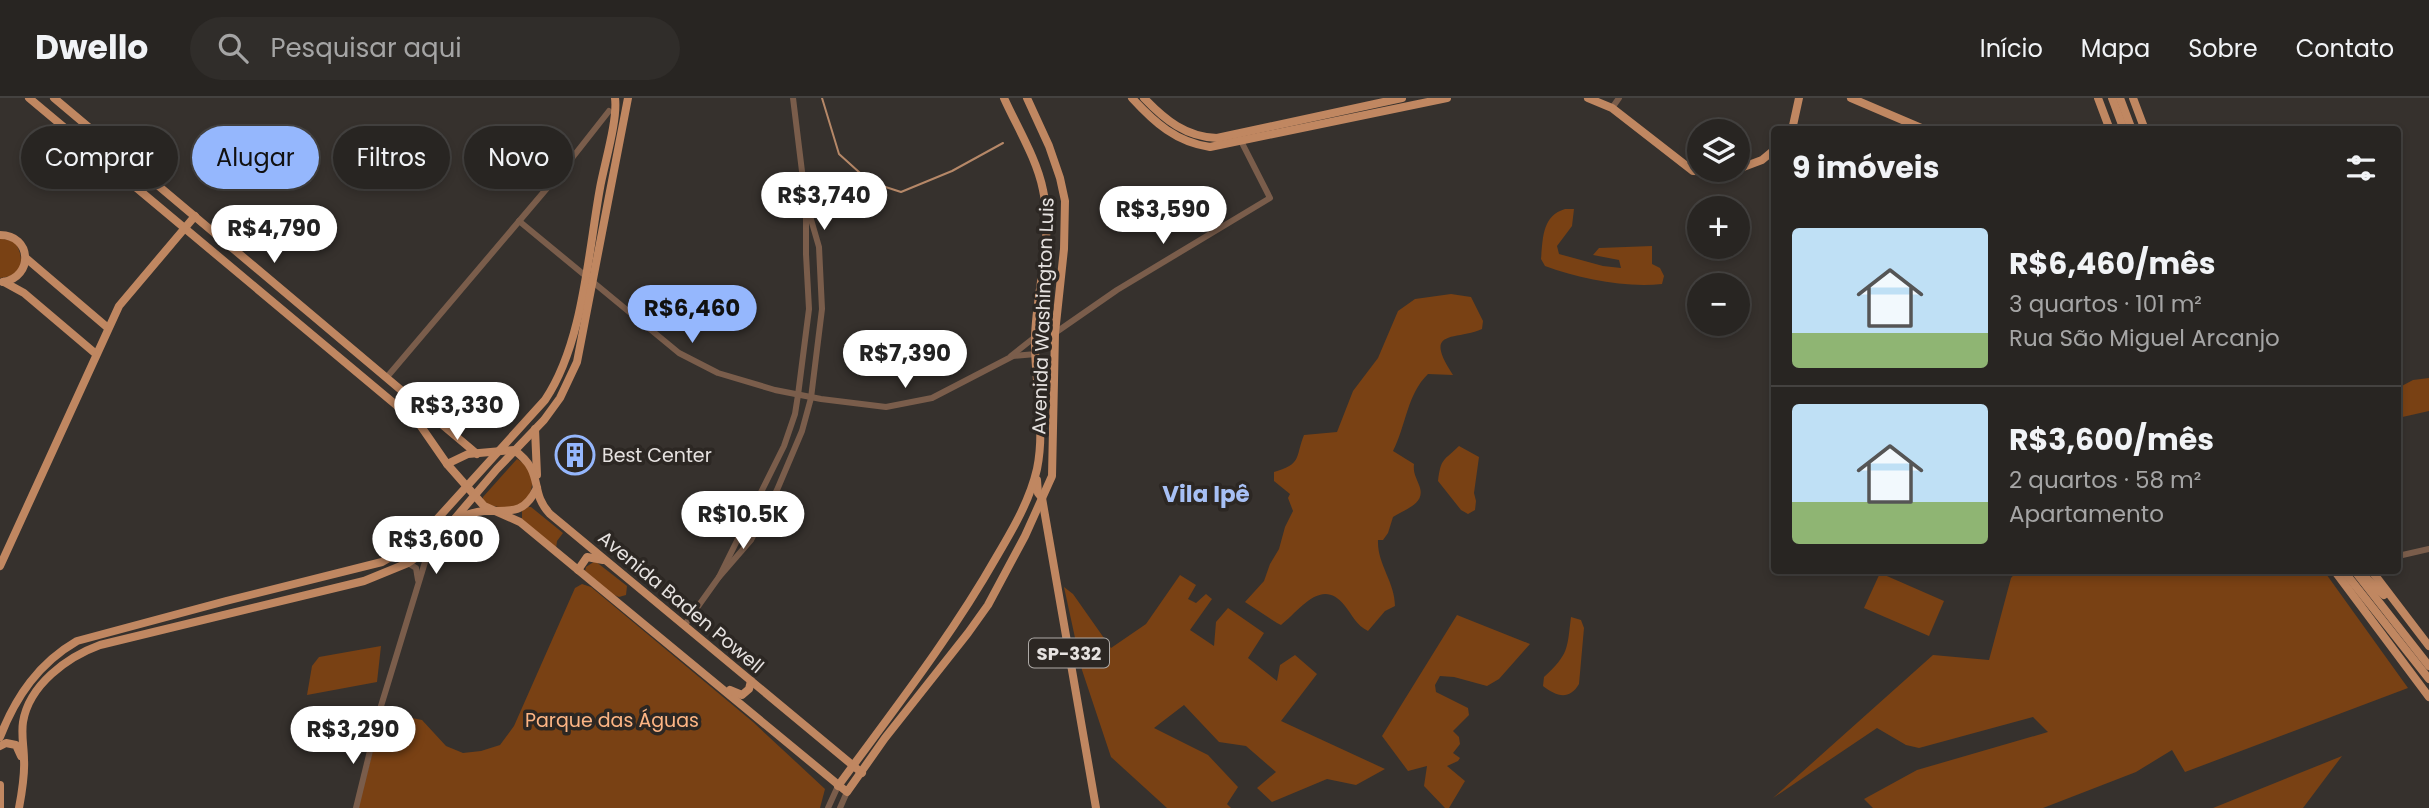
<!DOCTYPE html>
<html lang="pt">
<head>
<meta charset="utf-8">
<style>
	:root { --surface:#282522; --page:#302d2a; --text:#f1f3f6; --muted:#a5a5a5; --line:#444240; --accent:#95b7fd }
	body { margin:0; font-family:Poppins,sans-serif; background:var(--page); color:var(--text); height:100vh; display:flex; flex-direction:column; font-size:26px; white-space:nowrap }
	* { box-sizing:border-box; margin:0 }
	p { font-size:23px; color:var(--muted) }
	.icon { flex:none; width:38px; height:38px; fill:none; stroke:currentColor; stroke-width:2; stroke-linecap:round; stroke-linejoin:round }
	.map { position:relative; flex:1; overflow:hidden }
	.details { position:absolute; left:1771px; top:28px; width:630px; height:448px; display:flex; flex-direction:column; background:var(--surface); border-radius:7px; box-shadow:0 4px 10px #0003,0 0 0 2px var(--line) }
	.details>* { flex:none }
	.banner { position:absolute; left:21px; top:28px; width:665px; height:63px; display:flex; gap:14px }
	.buttons { position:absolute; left:1687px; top:21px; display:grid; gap:14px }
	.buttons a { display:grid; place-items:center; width:63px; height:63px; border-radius:50%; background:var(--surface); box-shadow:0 4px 10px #0003,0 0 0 2px var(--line); font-size:35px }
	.price { position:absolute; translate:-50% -60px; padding:0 16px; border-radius:24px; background:#fff; color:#222; font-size:23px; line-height:46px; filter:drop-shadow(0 2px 4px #0008) }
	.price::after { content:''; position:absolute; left:50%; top:42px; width:21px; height:16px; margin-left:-10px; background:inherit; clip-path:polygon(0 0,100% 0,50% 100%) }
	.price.on { background:var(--accent); color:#111 }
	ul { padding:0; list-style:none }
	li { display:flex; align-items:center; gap:21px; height:175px; padding:0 21px }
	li+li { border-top:2px solid var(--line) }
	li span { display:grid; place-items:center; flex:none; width:196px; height:140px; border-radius:7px; color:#555 }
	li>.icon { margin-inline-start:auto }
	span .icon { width:84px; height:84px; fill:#fffc; stroke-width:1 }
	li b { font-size:30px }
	h2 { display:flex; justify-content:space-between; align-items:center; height:84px; padding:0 21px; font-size:30px }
	.chip { padding:0 24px; border-radius:32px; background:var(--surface); box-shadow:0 4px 10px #0003,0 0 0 2px var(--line); font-size:24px; line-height:63px }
	.chip.on { background:var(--accent); color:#111 }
	header { display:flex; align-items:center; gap:42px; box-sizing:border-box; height:98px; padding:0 35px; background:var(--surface); border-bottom:2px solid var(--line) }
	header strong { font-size:33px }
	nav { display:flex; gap:38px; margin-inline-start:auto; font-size:24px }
	.search { width:490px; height:63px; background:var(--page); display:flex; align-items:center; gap:18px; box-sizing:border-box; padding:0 24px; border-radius:38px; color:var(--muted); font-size:26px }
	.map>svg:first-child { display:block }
	.green { fill:#794114 }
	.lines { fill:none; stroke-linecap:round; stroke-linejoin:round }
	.stream { stroke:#b68868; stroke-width:2 }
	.minor { stroke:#7a5d4b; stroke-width:6 }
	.major { stroke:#c08761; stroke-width:8 }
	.labels { text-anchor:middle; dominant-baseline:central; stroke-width:7; stroke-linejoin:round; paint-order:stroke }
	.shield { fill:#2c2723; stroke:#aeaaa7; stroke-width:2 }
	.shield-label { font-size:18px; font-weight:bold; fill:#e6e2e0 }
	.street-label { font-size:19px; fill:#e6e2e0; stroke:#2c2723 }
	.poi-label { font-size:19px; fill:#e6e2e0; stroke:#2c2723; text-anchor:start }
	.park-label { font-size:19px; fill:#fdb584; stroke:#2c2723 }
	.quarter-label { font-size:23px; font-weight:bold; fill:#a7c0f5; stroke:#2c2723 }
</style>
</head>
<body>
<header>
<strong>Dwello</strong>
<div class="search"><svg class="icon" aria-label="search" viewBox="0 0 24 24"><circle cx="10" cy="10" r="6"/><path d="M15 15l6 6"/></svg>Pesquisar aqui</div>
<nav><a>Início</a><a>Mapa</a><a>Sobre</a><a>Contato</a></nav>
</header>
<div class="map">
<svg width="2429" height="710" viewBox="0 0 2429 710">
	<rect width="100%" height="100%" fill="#36312d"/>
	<!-- green -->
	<g class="green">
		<path d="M1565,111H1574L1572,128L1557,148L1559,156L1603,168L1621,170L1619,162L1593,157L1599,150L1652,148V166L1660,170L1664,178L1662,186C1626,190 1580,181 1545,168L1541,161C1543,140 1542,118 1565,111Z"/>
		<path d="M0,140L15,144C25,161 24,178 0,180Z"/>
		<path d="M1451,196L1471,199L1483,223L1482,231C1455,243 1422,230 1453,277L1428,276C1407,296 1406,328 1393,353L1414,366C1413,375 1416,379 1419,387C1427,406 1405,411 1393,419L1388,435L1383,442H1378C1377,466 1395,484 1395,508L1385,513L1368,533C1356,527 1353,518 1345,508C1322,478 1300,512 1281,527L1277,525L1245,504L1264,483L1270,466L1279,451L1285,429L1293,413L1288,400L1290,396L1274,383V374C1302,366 1295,360 1304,337L1337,334L1353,293L1378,260L1398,213L1415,201Z"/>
		<path d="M2429,280V313L2398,320V290L2413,282Z"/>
		<path d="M1459,348L1479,359L1474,395L1476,403L1475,412L1468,416L1461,412L1438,383C1441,359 1444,363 1459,348Z"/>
		<path d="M517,361C533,369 538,392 523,404C519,408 512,409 507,411L489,407L483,402V399Z"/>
		<path d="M528,409H531L563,435L557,443L556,451L522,421V413Z"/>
		<path d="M595,463L627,488L626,497L619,499L612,496L585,473L586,469Z"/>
		<path d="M2018,472L2324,473L2408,590L2185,674L2172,652L2136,674L2043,710H1873L1864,701L1917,672L2048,634L2033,619L1919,650L1906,647L1877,630L1773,700L1933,557L1989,562L2011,480Z"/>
		<path d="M1880,475L1944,503L1929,538L1864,510Z"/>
		<path d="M1180,477L1196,487L1188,501L1196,505L1206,496L1212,501L1190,532L1214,548L1216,524L1228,510L1264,535L1248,560L1277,583L1280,567L1295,557L1317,576L1281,623L1385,671L1356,687L1327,681L1272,704L1257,690L1276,674L1246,648L1219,644L1184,607L1154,630L1208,657L1238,689L1227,706L1231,710H1167L1111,659L1082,572L1064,489L1073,496L1111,550L1146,526Z"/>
		<path d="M582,486L591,489L753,624L825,691L820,710H358L383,614L422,622L446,648L463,655L481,653L500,647L514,628L575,490Z"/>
		<path d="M1457,517L1530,546L1499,581L1487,588L1454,579L1440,578L1435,587L1436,594L1468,610L1469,617L1453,633L1459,639L1460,646L1453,655L1460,660L1458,663L1447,668L1465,683L1449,710H1445L1424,688L1427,668L1408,673L1382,638Z"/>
		<path d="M1571,519L1581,522L1584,530L1579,586C1569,603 1556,598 1543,588L1544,579C1569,556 1567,551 1571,519Z"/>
		<path d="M381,548L377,584L307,597L312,568L319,559Z"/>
		<path d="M2342,658L2303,710H2213Z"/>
	</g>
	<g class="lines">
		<!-- stream -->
		<path class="stream" d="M822,0L839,56L870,84L901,94L952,73L1003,45"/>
		<!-- minor -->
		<g class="minor">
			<path d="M1612,10L1619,0"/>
			<path d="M519,123L679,255L718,275L775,292L821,301L886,309L932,300L1013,258L1036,256"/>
			<path d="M1055,235L1117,192L1270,100L1240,41"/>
			<path d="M1011,258L1035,239"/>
			<path d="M387,279L565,69L609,13"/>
			<path d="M2398,458L2429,451"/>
			<path d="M408,465L416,470L418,482"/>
			<path d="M719,479L784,348L795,316L798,297L809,211L806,156V106L793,0"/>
			<path d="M684,528L719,479L751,442L777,392L802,333L811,300L822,211L819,149L808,111"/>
			<path d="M356,710L381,608L429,451"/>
			<path d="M828,710L838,688"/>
			<path d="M840,710L847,694"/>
		</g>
		<!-- major -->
		<g class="major">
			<path d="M29,0L420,327L447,366L484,408L520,424L847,694L885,640L968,535L988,507L1025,438L1052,378L1055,235L1064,151L1065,103L1060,80L1049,48L1027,0"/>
			<path d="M54,0L477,356"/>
			<path d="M1132,0C1155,25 1176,44 1210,49L1447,0"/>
			<path d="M1144,0C1165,22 1186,39 1217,40L1402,0"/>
			<path d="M1588,0L1612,10L1693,73L1723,74L1735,72"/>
			<path d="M1851,0L1926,32"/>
			<path d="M2098,0L2110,32"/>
			<path d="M2112,0L2124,32"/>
			<path d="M2120,0L2132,32"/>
			<path d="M2133,0L2145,32"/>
			<path d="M1792,32L1799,0"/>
			<path d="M1738,71L1762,62L1774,52"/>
			<path d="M0,137C32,137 34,179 3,184"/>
			<path d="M27,161L108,230"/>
			<path d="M4,184L24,195L96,256"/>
			<path d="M535,331L537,377"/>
			<path d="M447,366L468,356L514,352C546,375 528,393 550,416L862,675"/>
			<path d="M1037,382L1038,395L1042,400L1096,710"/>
			<path d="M456,420C465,417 475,414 484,413C510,412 523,418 537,390"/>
			<path d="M0,468L119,208L195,118"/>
			<path d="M578,472L587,459L603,462"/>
			<path d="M2334,472L2429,599"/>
			<path d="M2343,472L2429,581"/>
			<path d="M2354,472L2429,568"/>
			<path d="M2371,472L2429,548"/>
			<path d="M2363,477L2384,497"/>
			<path d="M730,592L742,597L749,591L751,583"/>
			<path d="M0,639C16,598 39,565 77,543L226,503L382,464L411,447L429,430L545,302C583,246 588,156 600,90C604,67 618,22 615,0"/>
			<path d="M0,648L6,645L16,647L21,658"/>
			<path d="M0,687V710"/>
			<path d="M838,688C893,613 951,539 997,458C1013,431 1030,402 1037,371C1046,328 1034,283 1035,240C1036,191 1054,141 1043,92C1037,61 1017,29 1004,0"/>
			<path d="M19,710C22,694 25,678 24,662C24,649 21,637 23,624C29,587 67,559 100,547L364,483L408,465L429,451L497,371L544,322L560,300L577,264L628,0"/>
		</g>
	</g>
	<!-- icons -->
	<defs>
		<symbol id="building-ring" viewBox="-11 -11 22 22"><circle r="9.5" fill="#2c2723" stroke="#95b7fd" stroke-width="1.5"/><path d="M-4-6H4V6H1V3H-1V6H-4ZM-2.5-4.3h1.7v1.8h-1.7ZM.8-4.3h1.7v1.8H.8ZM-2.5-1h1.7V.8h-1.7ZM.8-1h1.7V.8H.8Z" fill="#95b7fd"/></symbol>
	</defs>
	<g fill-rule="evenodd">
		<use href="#building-ring" x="553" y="335" width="44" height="44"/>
	</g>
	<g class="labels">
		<!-- shield labels -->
		<rect class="shield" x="1029" y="540.5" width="80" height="29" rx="5"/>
		<g class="shield-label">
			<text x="1069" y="555">SP-332</text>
		</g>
		<!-- street labels -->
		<g class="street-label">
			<text transform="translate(1043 218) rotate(-88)">Avenida Washington Luis</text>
			<text transform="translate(681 504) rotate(40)">Avenida Baden Powell</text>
		</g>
		<!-- poi labels -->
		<g class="poi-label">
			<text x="602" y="357">Best Center</text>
		</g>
		<!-- park labels -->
		<g class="park-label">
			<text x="612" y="622">Parque das Águas</text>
		</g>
		<!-- quarter labels -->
		<g class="quarter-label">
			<text x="1206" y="396">Vila Ipê</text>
		</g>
	</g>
</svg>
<div class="buttons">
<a><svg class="icon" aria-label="layers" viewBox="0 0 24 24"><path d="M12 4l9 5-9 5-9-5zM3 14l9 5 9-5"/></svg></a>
<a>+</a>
<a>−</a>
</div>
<b class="price" style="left:824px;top:134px">R$3,740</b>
<b class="price" style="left:1163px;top:148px">R$3,590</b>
<b class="price" style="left:274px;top:167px">R$4,790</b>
<b class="price on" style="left:692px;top:247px">R$6,460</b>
<b class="price" style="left:905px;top:292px">R$7,390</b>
<b class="price" style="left:457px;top:344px">R$3,330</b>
<b class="price" style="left:743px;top:453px">R$10.5K</b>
<b class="price" style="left:436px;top:478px">R$3,600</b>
<b class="price" style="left:353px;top:668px">R$3,290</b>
<div class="banner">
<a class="chip">Comprar</a>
<a class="chip on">Alugar</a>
<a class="chip">Filtros</a>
<a class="chip">Novo</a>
</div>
<section class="details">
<h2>9 imóveis<svg class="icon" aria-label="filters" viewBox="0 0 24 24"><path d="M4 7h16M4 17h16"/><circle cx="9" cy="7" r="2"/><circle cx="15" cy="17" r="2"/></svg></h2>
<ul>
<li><span style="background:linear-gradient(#bfe0f5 75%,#8fb573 0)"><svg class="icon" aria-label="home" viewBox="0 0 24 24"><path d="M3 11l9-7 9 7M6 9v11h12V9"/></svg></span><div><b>R$6,460/mês</b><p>3 quartos · 101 m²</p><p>Rua São Miguel Arcanjo</p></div></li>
<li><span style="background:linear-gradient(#bfe0f5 70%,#8fb573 0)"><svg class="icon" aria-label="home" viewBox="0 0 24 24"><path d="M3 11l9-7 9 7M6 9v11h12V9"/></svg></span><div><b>R$3,600/mês</b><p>2 quartos · 58 m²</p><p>Apartamento</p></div></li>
</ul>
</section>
</div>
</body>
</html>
